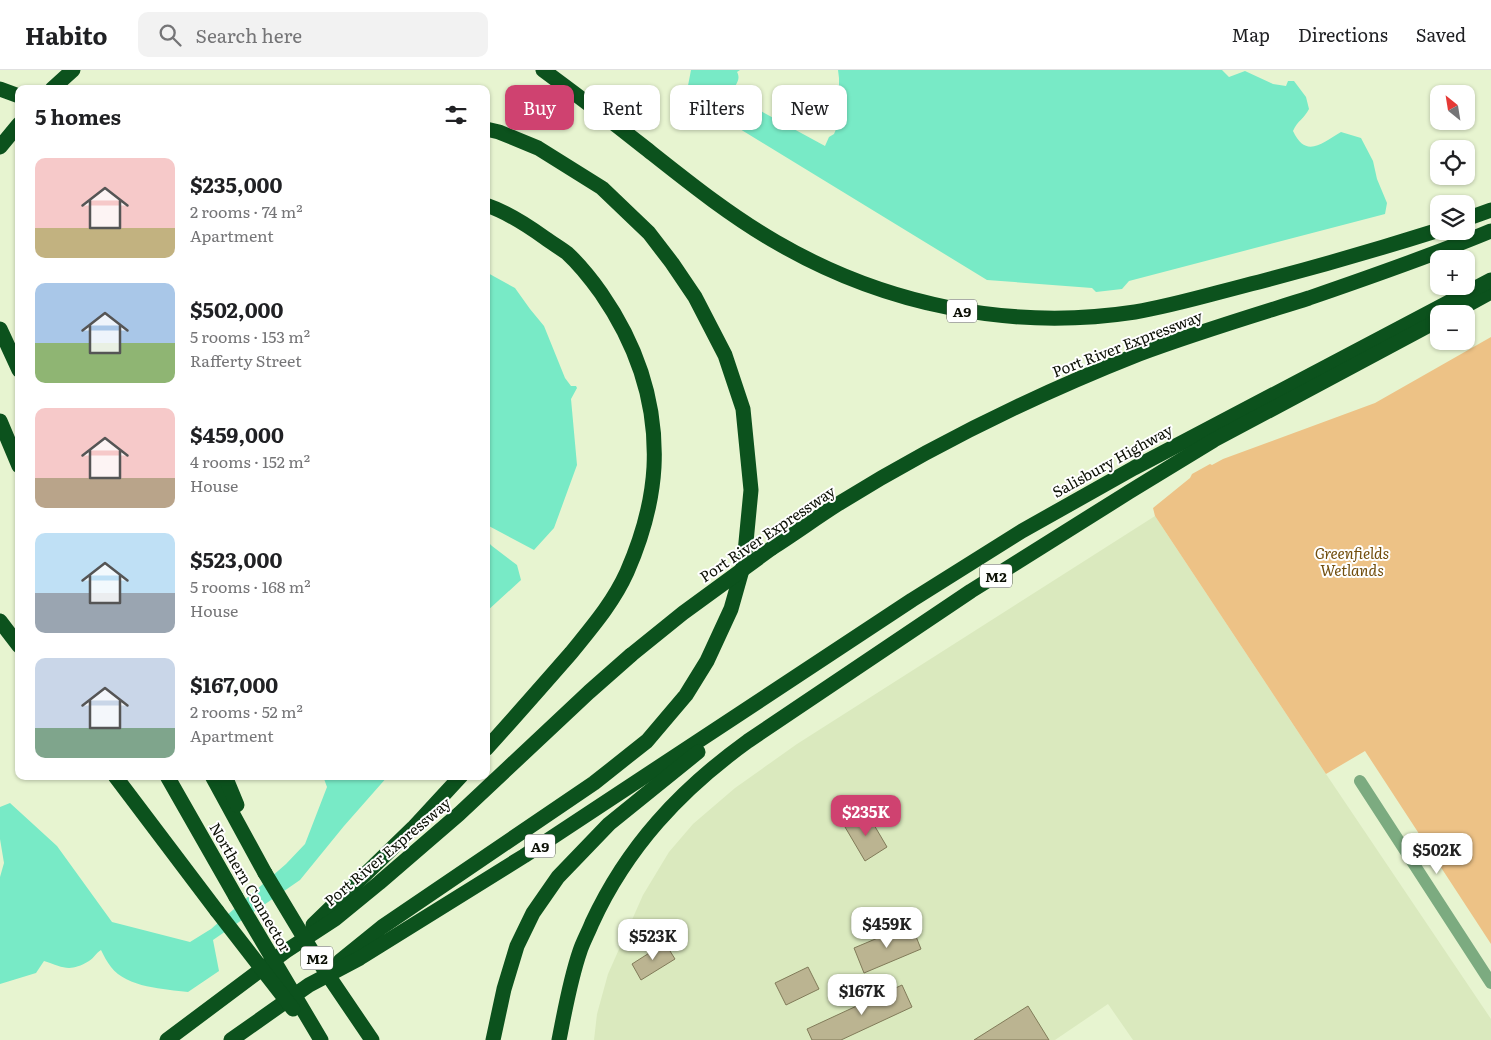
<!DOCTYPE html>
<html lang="en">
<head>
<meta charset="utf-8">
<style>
	:root { --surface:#fff; --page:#f2f2f2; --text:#202124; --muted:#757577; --line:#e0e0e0; --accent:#cf4270 }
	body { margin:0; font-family:Literata,serif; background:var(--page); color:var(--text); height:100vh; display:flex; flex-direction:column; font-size:19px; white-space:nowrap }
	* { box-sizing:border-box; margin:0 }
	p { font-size:16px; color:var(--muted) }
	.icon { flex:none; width:28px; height:28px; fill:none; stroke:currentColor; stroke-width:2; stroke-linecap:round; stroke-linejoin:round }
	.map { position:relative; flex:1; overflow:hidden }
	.panel { position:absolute; left:15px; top:15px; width:475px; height:695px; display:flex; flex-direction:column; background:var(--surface); border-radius:10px; box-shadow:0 1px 4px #0004 }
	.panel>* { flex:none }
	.banner { position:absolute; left:505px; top:15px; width:475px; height:45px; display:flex; gap:10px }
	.needle { width:32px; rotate:330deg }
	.tools { position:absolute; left:1430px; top:15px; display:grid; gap:10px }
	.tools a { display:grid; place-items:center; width:45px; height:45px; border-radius:10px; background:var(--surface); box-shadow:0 1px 4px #0004; font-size:25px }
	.price { position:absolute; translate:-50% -42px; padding:0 11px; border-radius:10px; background:#fff; color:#222; font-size:16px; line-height:32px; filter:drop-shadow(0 1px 2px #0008) }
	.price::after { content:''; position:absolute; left:50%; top:30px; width:15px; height:11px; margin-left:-8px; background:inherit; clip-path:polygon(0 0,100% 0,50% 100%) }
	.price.on { background:var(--accent); color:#fff }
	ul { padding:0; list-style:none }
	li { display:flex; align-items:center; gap:15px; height:125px; padding:0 20px }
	li span { display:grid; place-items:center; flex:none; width:140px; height:100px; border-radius:10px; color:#555 }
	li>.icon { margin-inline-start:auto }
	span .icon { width:60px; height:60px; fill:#fffc; stroke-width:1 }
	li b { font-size:21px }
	h2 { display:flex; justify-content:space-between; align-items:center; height:60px; padding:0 20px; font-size:21px }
	.chip { padding:0 18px; border-radius:10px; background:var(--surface); box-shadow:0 1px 4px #0004; font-size:18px; line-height:45px }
	.chip.on { background:var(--accent); color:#fff }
	header { display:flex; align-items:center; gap:30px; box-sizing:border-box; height:70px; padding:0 25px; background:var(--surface); border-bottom:1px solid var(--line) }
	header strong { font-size:24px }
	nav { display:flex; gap:28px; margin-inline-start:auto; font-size:18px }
	.search { width:350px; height:45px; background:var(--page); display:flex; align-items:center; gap:12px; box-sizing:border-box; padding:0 18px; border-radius:10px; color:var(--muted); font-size:19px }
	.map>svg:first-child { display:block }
	.built { fill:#dae9be }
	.green { fill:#edc286 }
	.water { fill:#78eac6 }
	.building { fill:#bbb491; stroke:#817b59 }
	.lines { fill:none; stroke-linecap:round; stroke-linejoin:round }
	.minor { stroke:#7cab80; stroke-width:12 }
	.motorway { stroke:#0c521d; stroke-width:15 }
	.motorway-bridge { stroke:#0c521d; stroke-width:15 }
	.labels { text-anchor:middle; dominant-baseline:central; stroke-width:4; stroke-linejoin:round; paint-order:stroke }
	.shield { fill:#fff; stroke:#555850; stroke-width:1 }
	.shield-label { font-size:14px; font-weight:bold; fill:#0c1005 }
	.street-label { font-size:15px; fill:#0c1005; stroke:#fff }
	.park-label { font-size:15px; font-style:italic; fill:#714d0c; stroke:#fff }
</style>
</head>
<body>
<header>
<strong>Habito</strong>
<div class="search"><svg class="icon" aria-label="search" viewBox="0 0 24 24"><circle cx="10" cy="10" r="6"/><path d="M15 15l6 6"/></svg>Search here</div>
<nav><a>Map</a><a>Directions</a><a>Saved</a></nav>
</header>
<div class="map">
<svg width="1491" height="970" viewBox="0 0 1491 970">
	<rect width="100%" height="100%" fill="#e7f4d0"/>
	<!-- built -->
	<path class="built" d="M1155,446L1326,704L1491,949V970H1133L1108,934L1055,970H594L597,944L608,904L643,825L669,782L693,754L735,718L797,674Z"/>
	<!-- green -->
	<path class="green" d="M1491,267V874L1365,681L1326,704L1155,446L1153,438L1190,408L1192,404L1210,394L1212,395L1223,389L1375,333Z"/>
	<!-- water -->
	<g class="water">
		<path d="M691,0H740L737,2C741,9 736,14 733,20L737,28L825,76L829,67L834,64L839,52V8L838,0H1222L1229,7L1245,1L1273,14L1286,16L1288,11H1294L1306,27L1309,39C1304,49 1298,50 1293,61C1306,89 1322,73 1341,62L1361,68L1373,91L1377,109L1387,133L1385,144L1129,211L1122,219L1096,222L1092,218L987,210L686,26Z"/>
		<path d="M486,202L515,218L530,239L544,256L565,308L571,316H576L577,318L571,329L577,395L554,458L534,480L487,455L486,456Z"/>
		<path d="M486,470L492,476L517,495L521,510L486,542Z"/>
		<path d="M323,706H388L344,756L300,810L213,870L219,901L188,922C165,919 127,918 111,897C107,892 104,886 101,880C96,883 94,888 89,891C69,903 63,897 44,891L36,903L0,914V807L4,793L0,769V737L10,733L57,776L112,852L190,872L211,859L286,794L305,774L327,717Z"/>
	</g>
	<!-- building -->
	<g class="building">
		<path d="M867,743L887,777L865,791L845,757Z"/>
		<path d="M911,854L921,879L864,903L854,878Z"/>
		<path d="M665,873L675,889L641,910L632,894Z"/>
		<path d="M808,897L819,919L786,935L775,913Z"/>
		<path d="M902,915L912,937L841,970H812L807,959Z"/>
		<path d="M1028,936L1049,970H974Z"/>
	</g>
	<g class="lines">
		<!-- minor -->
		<path class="minor" d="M1360,711L1491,913"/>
		<!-- motorway -->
		<g class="motorway">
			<path d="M543,0C577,25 611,51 644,77C687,111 729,145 776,172C884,235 1011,261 1135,242C1177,235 1218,222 1259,212C1320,196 1379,179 1439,160"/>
			<path d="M0,19L19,26"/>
			<path d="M52,19L73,0"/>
			<path d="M0,77L19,54"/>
			<path d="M486,135C507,142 527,155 545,168C552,173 560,178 567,183C580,195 591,209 601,223C637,275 657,334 654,397C652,433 641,470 627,502C613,533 592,557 571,583C543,615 515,647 486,679"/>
			<path d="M1466,149L1491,140"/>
			<path d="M1451,244L1491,222"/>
			<path d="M0,259L19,300"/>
			<path d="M0,351L19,396"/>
			<path d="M772,478C794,464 816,448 838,434C933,375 1035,325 1139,284C1195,263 1252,246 1309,228C1370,207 1431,186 1491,161"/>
			<path d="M0,551L19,576"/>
			<path d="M115,706L217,841"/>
			<path d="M167,706L236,827"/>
			<path d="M212,706L265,803"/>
			<path d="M225,706L237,735"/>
			<path d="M313,855L413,758L461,706"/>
			<path d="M340,891L382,857L594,713L647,671L686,625L707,591L731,539L744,493L751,420L743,339L725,285L695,227L672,193L649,163L602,118L538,78L499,62L486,59"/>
			<path d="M167,970L286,881L335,849L379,813L459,744L589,622L631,585"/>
			<path d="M231,970L309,915L360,888L524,786L912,530L1022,461L1134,398L1491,210"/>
			<path d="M493,970L504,919L517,876L533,843L558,807L609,754L698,682"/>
			<path d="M559,970C565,940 570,910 580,881C583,872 588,863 592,853C627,777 680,720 748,671L971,521L1129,422L1214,370L1439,250"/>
		</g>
		<!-- motorway-bridge -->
		<g class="motorway-bridge">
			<path d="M631,585L683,543L772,478"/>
			<path d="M265,803L315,886L372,970"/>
			<path d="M236,827L321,970"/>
			<path d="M217,841L293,939"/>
		</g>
	</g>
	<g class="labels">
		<!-- shield labels -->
		<g class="shield">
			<rect x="947" y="229.5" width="30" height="23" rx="4"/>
			<rect x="980" y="494.5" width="32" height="23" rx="4"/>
			<rect x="525" y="764.5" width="30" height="23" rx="4"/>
			<rect x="301" y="876.5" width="32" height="23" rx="4"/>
		</g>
		<g class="shield-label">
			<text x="962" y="241">A9</text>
			<text x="996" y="506">M2</text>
			<text x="540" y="776">A9</text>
			<text x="317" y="888">M2</text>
		</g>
		<!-- street labels -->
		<g class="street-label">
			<text transform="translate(1127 273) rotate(-21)">Port River Expressway</text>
			<text transform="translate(1112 390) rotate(-29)">Salisbury Highway</text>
			<text transform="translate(767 463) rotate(-34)">Port River Expressway</text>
			<text transform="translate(387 781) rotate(-40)">Port River Expressway</text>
			<text transform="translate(251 817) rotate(60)">Northern Connector</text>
		</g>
		<!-- park labels -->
		<g class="park-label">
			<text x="1352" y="482">Greenfields<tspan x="1352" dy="17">Wetlands</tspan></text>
		</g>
	</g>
</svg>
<div class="tools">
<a><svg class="needle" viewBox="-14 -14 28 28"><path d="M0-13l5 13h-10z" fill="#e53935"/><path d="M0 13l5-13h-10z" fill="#757577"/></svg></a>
<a><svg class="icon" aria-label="locate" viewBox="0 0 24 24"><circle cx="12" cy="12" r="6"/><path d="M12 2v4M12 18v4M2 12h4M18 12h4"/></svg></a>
<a><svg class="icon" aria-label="layers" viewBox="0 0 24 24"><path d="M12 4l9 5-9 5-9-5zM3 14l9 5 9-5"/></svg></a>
<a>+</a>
<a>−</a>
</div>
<b class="price on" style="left:866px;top:767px">$235K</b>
<b class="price" style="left:1437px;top:805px">$502K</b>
<b class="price" style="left:887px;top:879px">$459K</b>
<b class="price" style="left:653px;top:891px">$523K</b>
<b class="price" style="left:862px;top:946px">$167K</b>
<div class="banner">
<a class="chip on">Buy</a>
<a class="chip">Rent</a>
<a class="chip">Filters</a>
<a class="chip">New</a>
</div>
<section class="panel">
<h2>5 homes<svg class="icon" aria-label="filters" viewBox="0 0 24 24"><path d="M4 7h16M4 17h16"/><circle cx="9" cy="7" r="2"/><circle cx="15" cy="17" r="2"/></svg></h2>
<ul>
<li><span style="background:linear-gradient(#f6c9c9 70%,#c2b280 0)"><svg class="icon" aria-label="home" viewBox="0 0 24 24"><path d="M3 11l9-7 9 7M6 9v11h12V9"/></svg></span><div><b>$235,000</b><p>2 rooms · 74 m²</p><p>Apartment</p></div></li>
<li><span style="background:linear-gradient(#a9c7e8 60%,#8fb573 0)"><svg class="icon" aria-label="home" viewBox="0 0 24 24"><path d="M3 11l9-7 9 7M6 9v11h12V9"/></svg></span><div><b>$502,000</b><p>5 rooms · 153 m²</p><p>Rafferty Street</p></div></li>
<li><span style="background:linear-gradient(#f6c9c9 70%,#b9a48a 0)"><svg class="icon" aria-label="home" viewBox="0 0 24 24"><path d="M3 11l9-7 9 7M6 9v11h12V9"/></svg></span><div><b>$459,000</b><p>4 rooms · 152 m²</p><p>House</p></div></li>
<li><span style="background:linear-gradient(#bfe0f5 60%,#9aa5b1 0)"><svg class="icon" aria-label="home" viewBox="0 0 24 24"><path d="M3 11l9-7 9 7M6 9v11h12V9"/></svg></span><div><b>$523,000</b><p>5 rooms · 168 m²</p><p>House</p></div></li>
<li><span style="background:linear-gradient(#c9d6e8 70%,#7fa58c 0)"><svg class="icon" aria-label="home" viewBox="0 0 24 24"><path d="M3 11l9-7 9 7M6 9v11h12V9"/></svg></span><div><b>$167,000</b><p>2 rooms · 52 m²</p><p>Apartment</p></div></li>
</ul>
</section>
</div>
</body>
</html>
